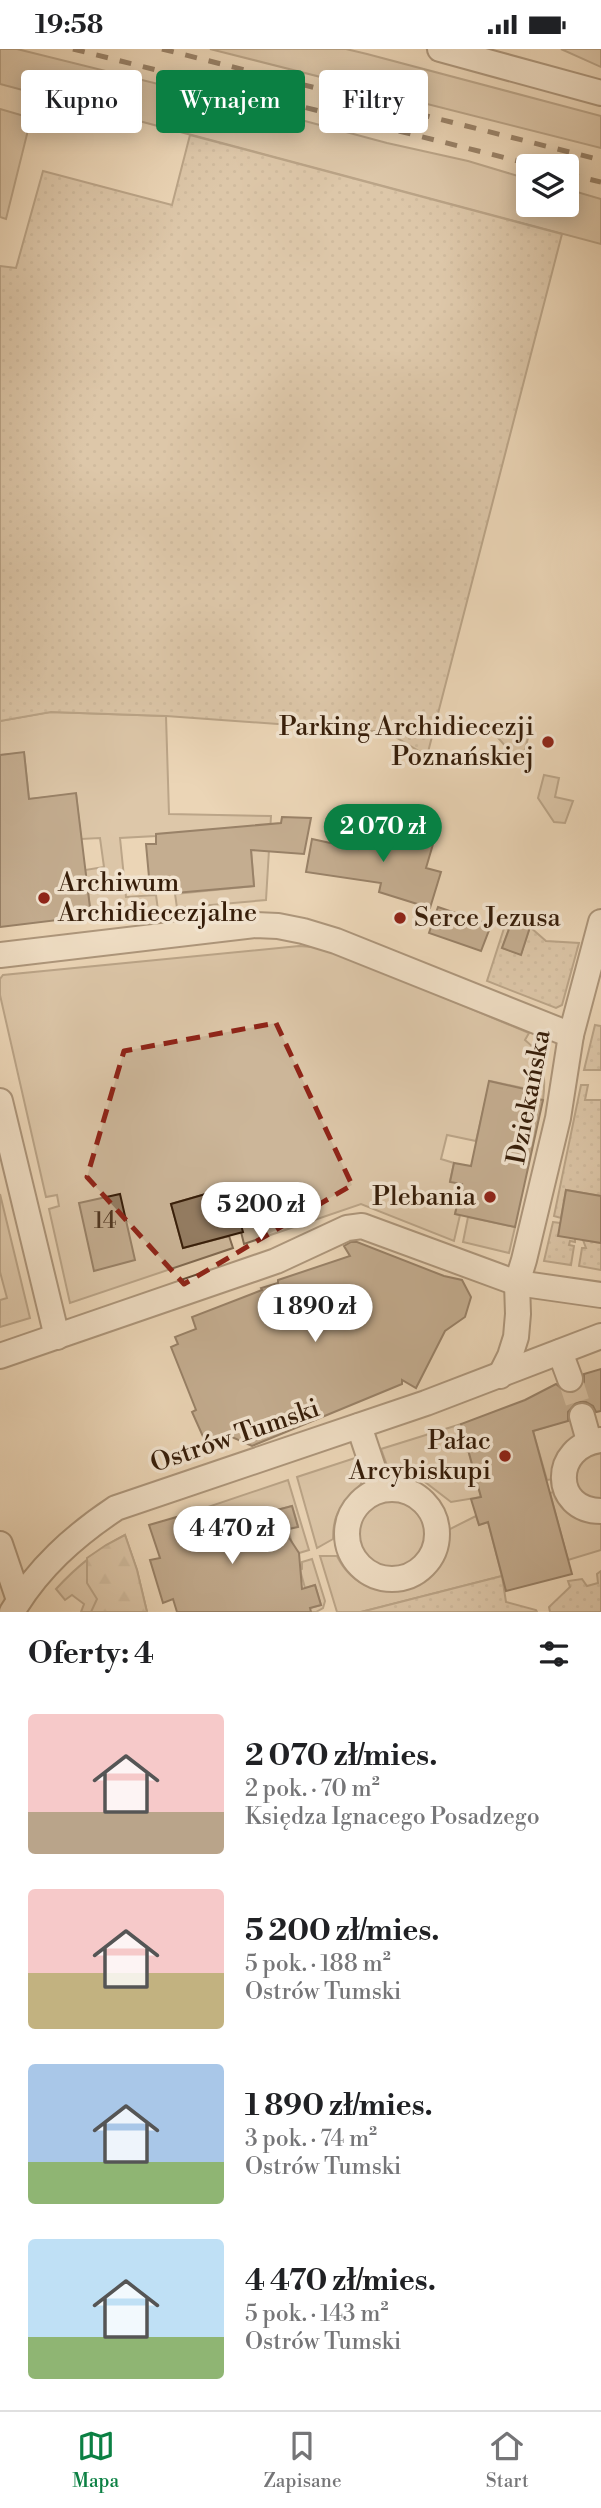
<!DOCTYPE html>
<html lang="pl">
<head>
<meta charset="utf-8">
<style>
	:root { --surface:#fff; --page:#f2f2f2; --text:#202124; --muted:#757577; --line:#e0e0e0; --accent:#0b8043 }
	body { margin:0; font-family:"Libre Bodoni",serif; background:var(--page); color:var(--text); height:100vh; display:flex; flex-direction:column; font-size:26px; white-space:nowrap }
	* { box-sizing:border-box; margin:0 }
	p { font-size:23px; color:var(--muted) }
	.icon { flex:none; width:38px; height:38px; fill:none; stroke:currentColor; stroke-width:2; stroke-linecap:round; stroke-linejoin:round }
	.map { position:relative; height:1563px; overflow:hidden }
	.sheet { display:flex; flex-direction:column; background:var(--surface); flex:1 }
	.sheet>* { flex:none }
	.guide { position:absolute; left:21px; top:21px; width:560px; height:63px; display:flex; gap:14px }
	.buttons { position:absolute; left:516px; top:105px; display:grid; gap:14px }
	.buttons a { display:grid; place-items:center; width:63px; height:63px; border-radius:7px; background:var(--surface); box-shadow:0 4px 18px #0003; font-size:35px }
	.price { position:absolute; translate:-50% -60px; padding:0 16px; border-radius:24px; background:#fff; color:#222; font-size:23px; line-height:46px; filter:drop-shadow(0 2px 4px #0008) }
	.price::after { content:''; position:absolute; left:50%; top:42px; width:21px; height:16px; margin-left:-10px; background:inherit; clip-path:polygon(0 0,100% 0,50% 100%) }
	.price.active { background:var(--accent); color:#fff }
	ul { padding:0; list-style:none }
	li { display:flex; align-items:center; gap:21px; height:175px; padding:0 28px }
	li span { display:grid; place-items:center; flex:none; width:196px; height:140px; border-radius:7px; color:#555 }
	li>.icon { margin-inline-start:auto }
	span .icon { width:84px; height:84px; fill:#fffc; stroke-width:1 }
	li b { font-size:30px }
	h2 { display:flex; justify-content:space-between; align-items:center; height:84px; padding:0 28px; font-size:30px }
	.tag { padding:0 24px; border-radius:7px; background:var(--surface); box-shadow:0 4px 18px #0003; font-size:24px; line-height:63px }
	.tag.active { background:var(--accent); color:#fff }
	.status { display:flex; justify-content:space-between; align-items:center; height:49px; padding:0 35px; background:var(--surface); direction:ltr }
	.status svg { height:19px; fill:currentColor }
	.tabs { display:flex; justify-content:space-around; align-items:center; height:98px; border-top:2px solid var(--line); background:var(--surface); font-size:19px; color:var(--muted) }
	.tabs a { display:grid; justify-items:center; gap:4px }
	.tabs .active { color:var(--accent) }
	.map>svg:first-child { display:block }
	.grass { fill:#ccb699; stroke:#816a51; stroke-width:2 }
	.forest { fill:url(#forest-firs); stroke:#816a51; stroke-width:2 }
	.garden { fill:url(#garden-dots); stroke:#816a51; stroke-width:2 }
	.building { fill:#947d63; stroke:#361d09; stroke-width:2 }
	.lines { fill:none; stroke-linecap:round; stroke-linejoin:round }
	.minor-tunnel { stroke:#c7b093; stroke-width:24; stroke-dasharray:24 12; stroke-linecap:butt }
	.minor-casing { stroke:#634b34; stroke-width:28 }
	.minor { stroke:#f2e4d0; stroke-width:24 }
	.rail { stroke:#361d09; stroke-width:5; stroke-dasharray:12 12; stroke-linecap:butt }
	.marked { fill:none; stroke:#8f2418; stroke-width:5; stroke-dasharray:14 9; stroke-linejoin:round }
	.poi-dot { fill:#8f2418; stroke:#f2e4d0; stroke-width:2.5 }
	.labels { text-anchor:middle; dominant-baseline:central; stroke-width:7; stroke-linejoin:round; paint-order:stroke }
	.number-label { font-size:23px; fill:#4e3520 }
	.poi-label { font-size:26px; fill:#361d09; stroke:#f2e4d0; text-anchor:end }
	.street-label { font-size:26px; fill:#361d09; stroke:#f2e4d0 }
</style>
</head>
<body>
<div class="status"><b>19:58</b><svg viewBox="0 0 49 12"><path d="M0 12V9h3v3zM5 12V6h3v6zM10 12V3h3v9zM15 12V0h3v12zM26 1h20v11H26zM47 4h2v5h-2z"/></svg></div>
<div class="map">
<svg width="601" height="1563" viewBox="0 0 601 1563">
	<defs>
		<pattern id="forest-firs" width="22" height="20" patternUnits="userSpaceOnUse" patternTransform="scale(1.75)"><rect width="22" height="20" fill="#ccb699"/><path d="M5 1l3.5 6h-7zM16 11l3.5 6h-7z" fill="#b09c82"/></pattern>
		<pattern id="garden-dots" width="8" height="8" patternUnits="userSpaceOnUse" patternTransform="scale(1.75)"><rect width="8" height="8" fill="#ccb699"/><path d="M2 2h.1M6 6h.1" fill="none" stroke="#b09c82" stroke-width="1.8" stroke-linecap="round"/></pattern>
	</defs>
	<rect width="100%" height="100%" fill="#ebd5b6"/>
	<filter id="stains"><feTurbulence type="fractalNoise" baseFrequency=".00286" numOctaves="4"/><feColorMatrix values="0 0 0 0 .2 0 0 0 0 .09 0 0 0 0 .02 0 0 0 .5 -.17"/></filter>
	<radialGradient id="worn" r=".72"><stop offset=".6" stop-color="#630" stop-opacity="0"/><stop offset="1" stop-color="#630" stop-opacity=".3"/></radialGradient>
	<!-- grass -->
	<g class="grass">
		<path d="M0,0H17L275,64L387,94L468,112L528,130V156H567V140L601,150V195L0,35Z"/>
		<path d="M210,0H346L367,5L601,67V99Z"/>
		<path d="M561,0H601V18Z"/>
		<path d="M0,60L31,69L6,170L0,168Z"/>
		<path d="M50,663L166,667L169,765L271,767L266,851L177,859L175,845L254,837L250,789L156,785V787L120,789L126,848L156,846L158,861L91,867L85,821L104,818L100,789L81,790L76,745L29,750L24,704L0,706V672Z"/>
		<path d="M494,679L528,689L523,707H514L493,683Z"/>
		<path d="M544,726L559,729L555,748L573,752L565,774L554,773L538,749Z"/>
		<path d="M313,894L529,984L525,991C545,1006 546,1028 543,1051L527,1048L528,1040L490,1032L476,1092L447,1086L441,1110L454,1114L450,1132L462,1135L455,1165L460,1166L454,1192L361,1155L244,1195L230,1138L171,1155L183,1199L229,1187L233,1199L70,1254L49,1160L59,1157L57,1146L46,1148L0,946V930L3,926L299,897L311,898Z"/>
		<path d="M0,1145L30,1269L0,1278V1251L7,1249L0,1223Z"/>
		<path d="M468,1168L515,1178L509,1204L463,1193Z"/>
		<path d="M572,1370L577,1385L554,1430L547,1431L533,1382Z"/>
		<path d="M461,1375L481,1448L451,1453L421,1430L388,1419L381,1400Z"/>
		<path d="M601,1403V1451L585,1447L576,1435V1419L585,1407Z"/>
		<path d="M355,1409L361,1426V1435C345,1456 333,1458 333,1490L317,1499L297,1428Z"/>
		<path d="M288,1431L309,1501L299,1504L293,1498L288,1480L298,1477L292,1457L236,1472V1476L197,1488L187,1465Z"/>
		<path d="M557,1442L601,1471V1501L568,1511L550,1444Z"/>
		<circle cx="391" cy="1486" r="34"/>
		<path d="M476,1467L479,1476L488,1473L502,1527L361,1563H337L320,1507H337C364,1563 448,1549 448,1481Z"/>
		<path d="M125,1486L137,1521L147,1563H81L84,1555L72,1546L65,1551L56,1540C77,1517 98,1500 125,1486Z"/>
		<path d="M312,1510L325,1552L323,1559L316,1563H310V1559L321,1556L315,1536L305,1539L300,1521L302,1520V1513Z"/>
	</g>
	<!-- forest -->
	<path class="forest" d="M125,1486L137,1521L147,1563H91L97,1550L87,1534V1509L106,1496Z"/>
	<!-- garden -->
	<g class="garden">
		<path d="M190,86L562,185L427,707L387,683L166,667L51,663L0,672V217L16,219L43,122L172,156Z"/>
		<path d="M507,870L512,872L502,899L521,905L530,878L546,892L579,894L562,956L556,959L487,932Z"/>
		<path d="M595,976L601,977V1021H584Z"/>
		<path d="M581,1036H588L585,1051H601V1147L566,1141L561,1169L554,1167Z"/>
		<path d="M553,1173L560,1174L575,1190V1193L570,1192L569,1196L574,1197L571,1216L544,1212Z"/>
		<path d="M583,1191L601,1194V1221L579,1217L582,1199H586Z"/>
		<path d="M601,1522V1563H550L549,1558L570,1538L568,1532L582,1530L587,1537L598,1534L597,1525Z"/>
		<path d="M502,1527L506,1553L536,1561L537,1563H361Z"/>
	</g>
	<!-- building -->
	<g class="building">
		<path d="M24,703L29,750L76,744L91,867L0,878V706Z"/>
		<path d="M282,768L311,769L304,805L251,801L254,837L175,844L174,836L153,840L151,828H149L146,795H156V785L281,774Z"/>
		<path d="M412,778L436,785L426,819L441,823L430,859L379,843L381,834L306,823L312,790L358,800L364,780L395,789L396,785L409,789Z"/>
		<path d="M438,858L491,876L481,902L429,884Z"/>
		<path d="M512,872L530,878L521,906L502,899Z"/>
		<path d="M489,1032L529,1041L527,1048L543,1051L515,1178L455,1165L462,1135L450,1133L454,1114L471,1117Z"/>
		<path d="M230,1138L243,1183L183,1199L171,1155Z"/>
		<path d="M566,1141L601,1147V1194L558,1187Z"/>
		<path d="M120,1145L135,1211L94,1222L79,1154Z"/>
		<path d="M351,1193H357L444,1227L462,1231L471,1248L465,1268L445,1282L416,1339L402,1331V1335L252,1397L232,1388L221,1392H205L192,1363L196,1361L171,1298L178,1295L175,1288L196,1280L192,1268L262,1241L261,1239L278,1234V1231L350,1207L344,1197Z"/>
		<path d="M601,1320V1362L596,1363L593,1357L586,1353H577L568,1363V1372L533,1382L572,1525L506,1542L488,1473L479,1476L471,1450L481,1448L461,1375L525,1351L556,1335L567,1344H576L584,1333V1325Z"/>
		<path d="M292,1457L298,1478L284,1481L299,1504L302,1540L315,1536L321,1556L310,1559L311,1563H177L173,1550L163,1554L150,1511L160,1509L149,1476L187,1465L196,1487L236,1475L235,1472Z"/>
	</g>
	<g class="lines">
		<!-- minor-tunnel -->
		<path class="minor-tunnel" d="M570,1330L582,1367"/>
		<defs>
			<g id="minor">
				<path d="M440,0L601,44"/>
				<path d="M0,906L255,876L278,877L303,882L336,892L571,986"/>
				<path d="M0,1052L57,1288"/>
				<path d="M560,1303L570,1330"/>
				<path d="M0,1307L276,1212L347,1179L362,1177L517,1234L601,1246"/>
				<path d="M500,1327L510,1307L516,1288L518,1265L517,1234L524,1211L558,1069L571,986L601,873"/>
				<path d="M582,1367L589,1392"/>
				<path d="M359,1377L380,1440"/>
				<path d="M601,1391C551,1397 552,1462 601,1462"/>
				<circle cx="392" cy="1485" r="45"/>
				<path d="M0,1495L19,1551"/>
				<path d="M12,1563C38,1519 74,1487 116,1459L426,1354L601,1287"/>
			</g>
		</defs>
		<!-- minor casing -->
		<use href="#minor" class="minor-casing"/>
		<!-- minor -->
		<use href="#minor" class="minor"/>
		<!-- rail -->
		<g class="rail">
			<path d="M73,0L538,117"/>
			<path d="M162,0L601,111"/>
			<path d="M567,125L601,133"/>
		</g>
	</g>
	<!-- marked area -->
	<path d="M0 0H601V1563H0ZM276,974L352,1136L184,1235L87,1128L124,1002Z" fill="#ebd5b6" fill-opacity=".55" fill-rule="evenodd"/>
	<path class="marked" d="M276,974L352,1136L184,1235L87,1128L124,1002Z"/>
	<!-- markers -->
	<g class="poi-dot">
		<circle cx="548" cy="693" r="7"/>
		<circle cx="44" cy="849" r="7"/>
		<circle cx="400" cy="869" r="7"/>
		<circle cx="490" cy="1148" r="7"/>
		<circle cx="505" cy="1407" r="7"/>
	</g>
	<g class="labels">
		<!-- number labels -->
		<g class="number-label">
			<text x="105" y="1172">14</text>
		</g>
		<!-- poi labels -->
		<g class="poi-label">
			<text x="534" y="678">Parking Archidiecezji<tspan x="534" dy="30">Poznańskiej</tspan></text>
			<text x="58" y="834" text-anchor="start">Archiwum<tspan x="58" dy="30">Archidiecezjalne</tspan></text>
			<text x="414" y="869" text-anchor="start">Serce Jezusa</text>
			<text x="476" y="1148">Plebania</text>
			<text x="491" y="1392">Pałac<tspan x="491" dy="30">Arcybiskupi</tspan></text>
		</g>
		<!-- street labels -->
		<g class="street-label">
			<text transform="translate(529 1048) rotate(-79)">Dziekańska</text>
			<text transform="translate(235 1387) rotate(-19)">Ostrów Tumski</text>
		</g>
	</g>
	<rect width="100%" height="100%" filter="url(#stains)"/>
	<rect width="100%" height="100%" fill="url(#worn)"/>
</svg>
<div class="buttons">
<a><svg class="icon" aria-label="layers" viewBox="0 0 24 24"><path d="M12 4l9 5-9 5-9-5zM3 14l9 5 9-5"/></svg></a>
</div>
<b class="price active" style="left:383px;top:815px">2 070 zł</b>
<b class="price" style="left:261px;top:1193px">5 200 zł</b>
<b class="price" style="left:315px;top:1295px">1 890 zł</b>
<b class="price" style="left:232px;top:1517px">4 470 zł</b>
<div class="guide">
<a class="tag">Kupno</a>
<a class="tag active">Wynajem</a>
<a class="tag">Filtry</a>
</div>
</div>
<section class="sheet">
<h2>Oferty: 4<svg class="icon" aria-label="filters" viewBox="0 0 24 24"><path d="M4 7h16M4 17h16"/><circle cx="9" cy="7" r="2"/><circle cx="15" cy="17" r="2"/></svg></h2>
<ul>
<li><span style="background:linear-gradient(#f6c9c9 70%,#b9a48a 0)"><svg class="icon" aria-label="home" viewBox="0 0 24 24"><path d="M3 11l9-7 9 7M6 9v11h12V9"/></svg></span><div><b>2 070 zł/mies.</b><p>2 pok. · 70 m²</p><p>Księdza Ignacego Posadzego</p></div></li>
<li><span style="background:linear-gradient(#f6c9c9 60%,#c2b280 0)"><svg class="icon" aria-label="home" viewBox="0 0 24 24"><path d="M3 11l9-7 9 7M6 9v11h12V9"/></svg></span><div><b>5 200 zł/mies.</b><p>5 pok. · 188 m²</p><p>Ostrów Tumski</p></div></li>
<li><span style="background:linear-gradient(#a9c7e8 70%,#8fb573 0)"><svg class="icon" aria-label="home" viewBox="0 0 24 24"><path d="M3 11l9-7 9 7M6 9v11h12V9"/></svg></span><div><b>1 890 zł/mies.</b><p>3 pok. · 74 m²</p><p>Ostrów Tumski</p></div></li>
<li><span style="background:linear-gradient(#bfe0f5 70%,#8fb573 0)"><svg class="icon" aria-label="home" viewBox="0 0 24 24"><path d="M3 11l9-7 9 7M6 9v11h12V9"/></svg></span><div><b>4 470 zł/mies.</b><p>5 pok. · 143 m²</p><p>Ostrów Tumski</p></div></li>
</ul>
</section>
<nav class="tabs">
<a class="active"><svg class="icon" aria-label="map" viewBox="0 0 24 24"><path d="M3 6l6-2 6 2 6-2v14l-6 2-6-2-6 2zM9 4v14M15 6v14"/></svg>Mapa</a>
<a><svg class="icon" aria-label="saved" viewBox="0 0 24 24"><path d="M7 4h10v16l-5-4-5 4z"/></svg>Zapisane</a>
<a><svg class="icon" aria-label="home" viewBox="0 0 24 24"><path d="M3 11l9-7 9 7M6 9v11h12V9"/></svg>Start</a>
</nav>
</body>
</html>
